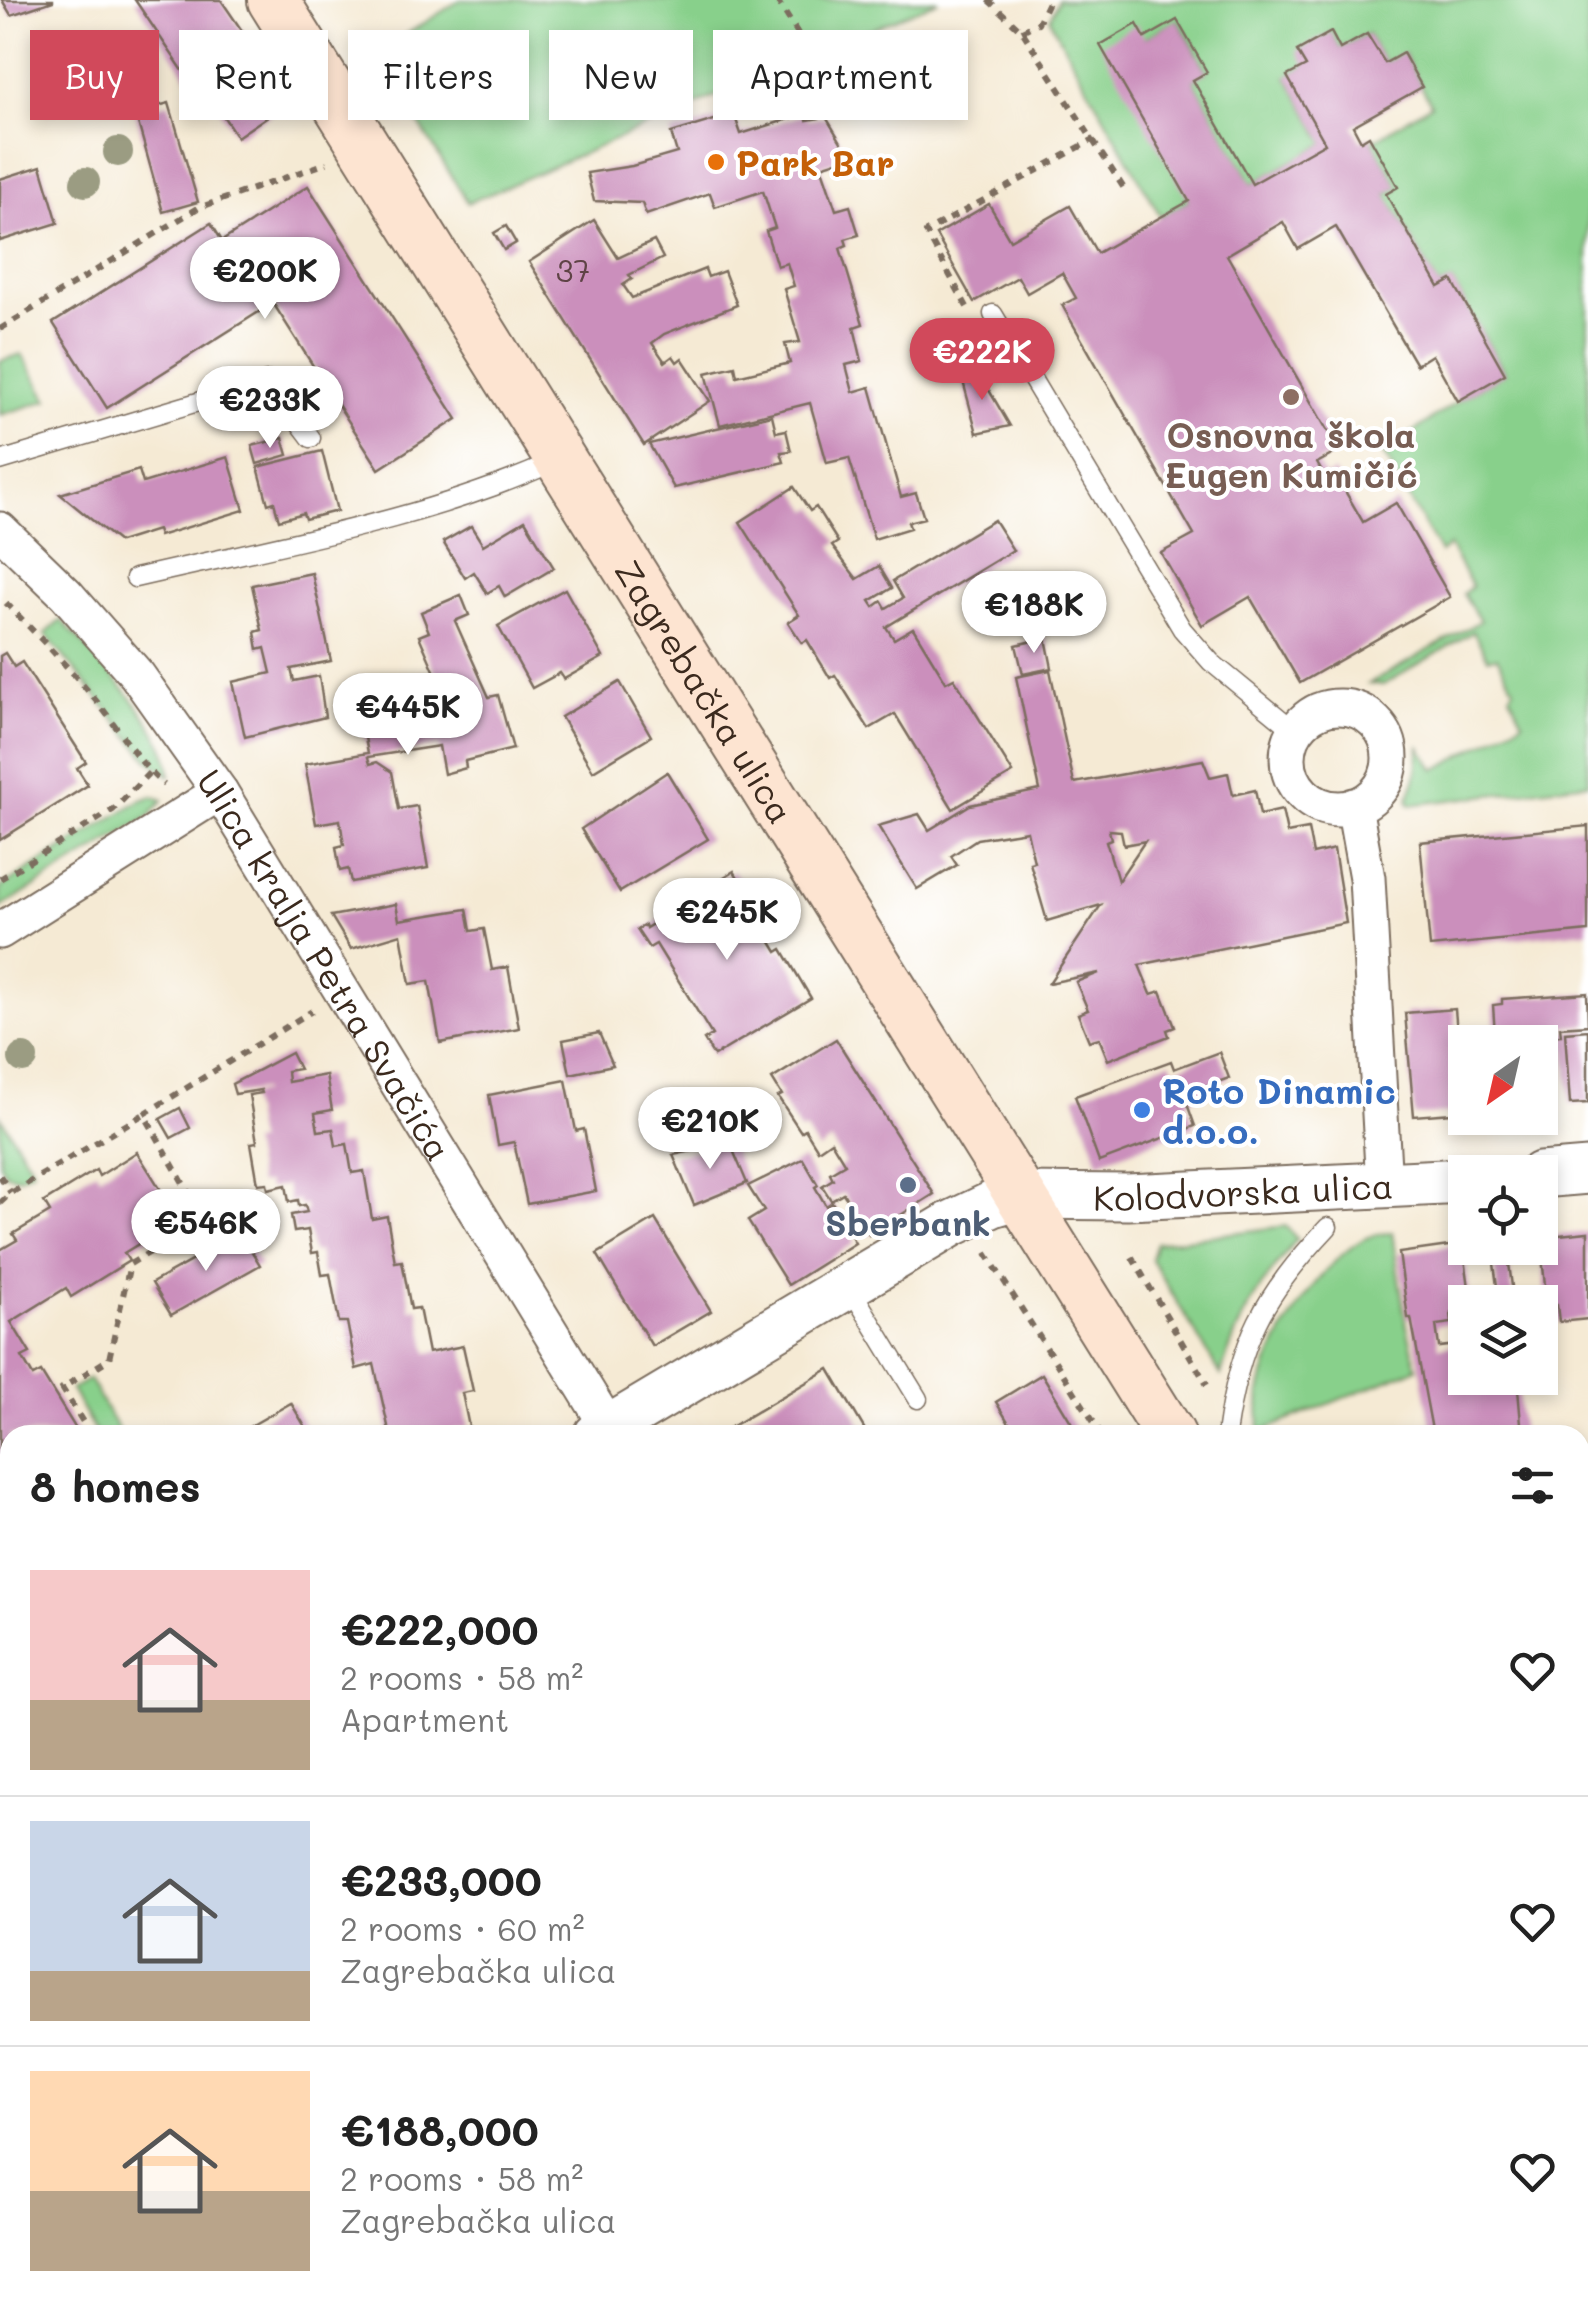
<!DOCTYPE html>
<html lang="en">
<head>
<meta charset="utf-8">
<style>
	:root { --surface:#fff; --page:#f2f2f2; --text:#222; --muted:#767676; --line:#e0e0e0; --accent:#d1495b }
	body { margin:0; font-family:Mali,sans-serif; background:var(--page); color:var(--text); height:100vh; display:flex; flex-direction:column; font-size:38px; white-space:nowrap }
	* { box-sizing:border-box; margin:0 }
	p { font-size:32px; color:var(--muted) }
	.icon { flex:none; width:55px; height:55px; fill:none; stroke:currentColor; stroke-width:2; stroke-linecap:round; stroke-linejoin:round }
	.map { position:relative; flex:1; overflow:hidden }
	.sheet { position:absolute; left:0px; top:1425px; width:1590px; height:890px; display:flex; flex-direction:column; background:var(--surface); border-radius:30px 30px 0 0; box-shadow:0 5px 15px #0003 }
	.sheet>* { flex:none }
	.banner { position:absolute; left:30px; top:30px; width:1000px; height:90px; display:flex; gap:20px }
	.needle { width:65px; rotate:214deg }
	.tools { position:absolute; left:1448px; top:1025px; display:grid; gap:20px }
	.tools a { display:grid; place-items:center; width:110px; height:110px; border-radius:0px; background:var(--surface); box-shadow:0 5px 15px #0003; font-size:50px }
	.price { position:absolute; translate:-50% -85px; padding:0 22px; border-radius:35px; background:#fff; color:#222; font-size:32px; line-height:65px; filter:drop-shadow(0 2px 5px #0008) }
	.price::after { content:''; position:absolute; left:50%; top:60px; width:30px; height:22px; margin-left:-15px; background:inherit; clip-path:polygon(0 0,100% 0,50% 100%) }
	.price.on { background:var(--accent); color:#fff }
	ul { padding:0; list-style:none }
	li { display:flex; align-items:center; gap:30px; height:250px; padding:0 30px }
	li+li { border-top:2px solid var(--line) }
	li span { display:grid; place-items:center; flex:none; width:280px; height:200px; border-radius:0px; color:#555 }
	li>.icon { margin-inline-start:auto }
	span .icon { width:120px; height:120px; fill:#fffc; stroke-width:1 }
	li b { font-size:42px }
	h2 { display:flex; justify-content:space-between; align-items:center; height:120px; padding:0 30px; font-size:42px }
	.chip { padding:0 35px; border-radius:0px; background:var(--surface); box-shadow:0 5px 15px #0003; font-size:35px; line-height:90px }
	.chip.on { background:var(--accent); color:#fff }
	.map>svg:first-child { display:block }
	.green { fill:#88d08b; stroke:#627d54; stroke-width:2.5 }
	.building { fill:#cb8fbc; fill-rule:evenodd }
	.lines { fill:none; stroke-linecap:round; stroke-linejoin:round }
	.service-casing { stroke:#7c6d5e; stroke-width:21 }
	.minor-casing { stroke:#7c6d5e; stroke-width:39 }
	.tertiary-casing { stroke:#7c6d5e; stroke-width:49 }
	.secondary-casing { stroke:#7c6d5e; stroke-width:54 }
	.path { stroke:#7c6d5e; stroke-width:6; stroke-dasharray:8 8; stroke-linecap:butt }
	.service { stroke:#fff; stroke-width:18 }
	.minor { stroke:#fff; stroke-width:35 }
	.tertiary { stroke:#fff; stroke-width:45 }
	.secondary { stroke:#fde4d1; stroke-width:50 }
	.tree { fill:#9b9c82 }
	.food-dot { fill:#e8710a; stroke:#fff; stroke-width:4 }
	.education-dot { fill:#8d6e63; stroke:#fff; stroke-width:4 }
	.shop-dot { fill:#3f7fe0; stroke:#fff; stroke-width:4 }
	.service-dot { fill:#5c6f8a; stroke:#fff; stroke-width:4 }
	.labels { text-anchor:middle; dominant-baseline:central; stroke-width:8; stroke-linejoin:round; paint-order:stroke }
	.number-label { font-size:30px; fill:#5f4346 }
	.food-label { font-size:35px; font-weight:bold; fill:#c56008; stroke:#fff; text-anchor:start }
	.education-label { font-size:35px; font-weight:bold; fill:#785e54; stroke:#fff }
	.street-label { font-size:35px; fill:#3b2a1e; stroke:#fff }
	.shop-label { font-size:35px; font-weight:bold; fill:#366cbe; stroke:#fff; text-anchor:start }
	.service-label { font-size:35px; font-weight:bold; fill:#4e5e75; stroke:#fff }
</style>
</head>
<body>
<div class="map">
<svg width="1588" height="2315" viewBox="0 0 1588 2315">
	<rect width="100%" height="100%" fill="#fff"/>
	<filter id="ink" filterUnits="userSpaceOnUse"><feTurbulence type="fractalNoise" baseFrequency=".01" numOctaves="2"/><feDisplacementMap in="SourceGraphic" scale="20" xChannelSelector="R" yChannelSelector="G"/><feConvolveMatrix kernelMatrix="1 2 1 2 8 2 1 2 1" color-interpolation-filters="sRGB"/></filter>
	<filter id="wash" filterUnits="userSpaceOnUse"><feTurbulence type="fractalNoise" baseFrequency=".0048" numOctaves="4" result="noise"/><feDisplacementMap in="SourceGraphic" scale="40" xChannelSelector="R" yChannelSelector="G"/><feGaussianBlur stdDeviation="2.25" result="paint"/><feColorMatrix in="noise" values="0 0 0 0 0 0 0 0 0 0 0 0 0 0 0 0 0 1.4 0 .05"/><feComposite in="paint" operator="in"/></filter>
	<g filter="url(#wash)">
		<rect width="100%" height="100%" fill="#f5ead4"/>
		<!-- green -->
		<g class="green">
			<path d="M460,0H939L468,203L376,54Z"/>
			<path d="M1058,0H1588V783L1410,805L1408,799L1416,777L1420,747L1435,770L1523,721L1510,695L1514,688L1497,657L1488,658L1473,632L1383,685L1369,684L1480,621L1463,594L1472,586L1449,546L1440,553L1383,453L1458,401L1505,373L1452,281L1439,287L1386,194L1398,187L1372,142L1431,104L1404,54L1385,63L1367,34L1340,49L1331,33L1306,66L1287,77L1325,143L1252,184L1193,80L1207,71L1178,20L1145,38L1189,201L1161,217L1053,26L1050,18Z"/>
			<path d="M22,354L48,400L0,415V361Z"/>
			<path d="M61,620C92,655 172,730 170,776L149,760L45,634Z"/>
			<path d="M153,796L163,800L149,817L0,908V888L141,800Z"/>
			<path d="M0,1116L33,1170L19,1177L6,1174L0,1164Z"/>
			<path d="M1286,1226L1297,1239C1258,1288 1239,1314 1221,1375L1151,1259L1156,1243Z"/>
			<path d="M1392,1232L1405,1318L1417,1368L1260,1432C1260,1419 1258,1405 1260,1393C1269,1342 1318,1267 1362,1240C1371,1235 1382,1234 1392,1232Z"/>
			<path d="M89,1379L121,1435H97L71,1390Z"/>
		</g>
		<g id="blocks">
			<!-- building -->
			<g class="building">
				<path d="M2,0H53V1L11,15Z"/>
				<path d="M135,0H221L290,101L237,137L203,85L196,90Z"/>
				<path d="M1177,20L1207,72L1193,80L1252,184L1325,143L1287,76L1306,66L1297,51L1331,32L1340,49L1367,34L1385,63L1403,53L1422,87L1353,126L1361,141L1369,136L1398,187L1386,194L1439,287L1452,280L1505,374L1458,401L1432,355L1416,365L1336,227L1298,249L1283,222L1227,255L1339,451L1317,463L1325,477L1334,472L1363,522L1396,503L1450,597L1300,683L1250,597L1202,625L1161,553L1194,535L1062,305L1076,298L1062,273L1027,293L1018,277L974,302L936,235L989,204L1010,240L1070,206L1097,253L1189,201L1100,45L1137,24L1145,38Z"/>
				<path d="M169,103L198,202L163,212L135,112Z"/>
				<path d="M734,114L741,134L805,114L807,120L826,117L850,157L821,166L836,210L850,206L859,235L845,239L847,245L840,248L863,324L854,327L862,361L846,365L853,392L870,387L901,497L916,493L924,518L908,522L910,528L874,539L849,458L827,463L810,403L720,425L706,373L735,366L737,376L790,363L785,344L800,342L784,289L794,286L787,263L777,266L766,231L775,228L763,191L715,207L710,193L646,215L642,203L594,201L587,173L632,166L677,153L671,133Z"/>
				<path d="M41,166L58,223L0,241V179Z"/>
				<path d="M308,186L457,419L379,469L273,303L107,408L53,323L211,223L222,241Z"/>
				<path d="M594,220L618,258L654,241L663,258L629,275L632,279L623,285L632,298L705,269L708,277L724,271L737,305L664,334L652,343L665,362L673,356L677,362L682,358L710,401L644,445L529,262Z"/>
				<path d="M506,226L516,243L504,250L494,233Z"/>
				<path d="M976,368L1010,426L977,433L960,370Z"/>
				<path d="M772,415L776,432L786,430L791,451L781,452L784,462L674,488L649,444Z"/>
				<path d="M283,438L288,455L257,464L252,446Z"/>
				<path d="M322,451L337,511L305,519L303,513L279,520L274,502L268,504L258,467Z"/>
				<path d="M228,457L244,510L159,536L157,530L119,542L60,494L139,470L143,483Z"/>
				<path d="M794,487L810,511L816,507L838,542L832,546L857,579L879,566L892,588L870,601L874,607L882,601L886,608L903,598L893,581L994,520L1013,550L886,627L894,639L913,628L946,682L954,678L1013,773L953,809L895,714L869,729L835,675L830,678L807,640L802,643L788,622L799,615L740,522Z"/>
				<path d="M525,520L554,568L505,597L499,586L487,593L474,572L465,578L443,542L471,526L483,545Z"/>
				<path d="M312,573L331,661L291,669L294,681L319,676L325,717L245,737L233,682L271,673L265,648L258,650L255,632L262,630L252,585Z"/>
				<path d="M565,589L603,657L564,679L560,673L532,688L498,626Z"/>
				<path d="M461,595L469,615L455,621L489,697L498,695L513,749L465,761L466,768L444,774L439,746L368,757L370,764L377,762L392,772L399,809L417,806L428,868L351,882L348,869L340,871L336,847L344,845L340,820L316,824L305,764L368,753L363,727L450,707L419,636L429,632L421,612Z"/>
				<path d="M1046,638L1052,668L1023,674L1016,645Z"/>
				<path d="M5,653L14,667L22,662L86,762L77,768L88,785L0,840V656Z"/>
				<path d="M1050,670L1074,783L1203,760L1210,777L1228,773L1233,795L1255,790L1260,815L1282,810L1287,833L1308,829L1313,854L1334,849L1346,923L1139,965L1151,994L1161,991L1175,1027L1167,1030L1169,1036L1108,1060L1099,1038L1089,1041L1078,1014L1088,1010L1076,982L1099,973L1049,983L1101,905L1047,921L1030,863L1034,862L1027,831L977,839L951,856L957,865L917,889L878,826L919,814L929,830L970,805L1040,790L1016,677ZM1109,830L1121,831L1124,845L1145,841L1118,881L1106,841L1111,839Z"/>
				<path d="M620,682L651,736L593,771L561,717Z"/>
				<path d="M667,772L708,839L620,892L581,829Z"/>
				<path d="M1588,826V931L1430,947L1420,842Z"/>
				<path d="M734,871L764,921L760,924L777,952L782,949L811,998L714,1056L704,1040L712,1035L656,944L649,948L637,930L645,925L646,928L680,907L678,905Z"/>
				<path d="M396,904L399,920L467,909L471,931L484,929L492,970L508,967L519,1028L440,1043L429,981L410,984L401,934L351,949L331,916Z"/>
				<path d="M1587,993L1588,1025L1560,1027L1561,1035L1527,1037V1033L1495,1035L1493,1005L1502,1004V999Z"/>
				<path d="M1455,1009L1458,1045L1465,1044V1112L1414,1116L1405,1013Z"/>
				<path d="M1588,1030V1103L1570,1104L1565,1032Z"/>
				<path d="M599,1033L613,1065L570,1074L563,1040Z"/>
				<path d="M836,1039L934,1194L869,1235L843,1193L831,1200L822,1186L833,1179L830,1173L845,1164L831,1141L818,1150L805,1129L801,1132L778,1097L782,1095L772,1079Z"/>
				<path d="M1219,1052L1229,1078L1204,1087L1206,1094L1186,1101L1195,1126L1099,1162L1075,1096L1171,1061L1174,1069Z"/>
				<path d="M291,1053L299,1069L287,1071L288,1082L326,1075L332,1110L315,1113L318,1131L333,1129L336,1146L347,1144L352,1173L364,1171L372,1219L387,1216L395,1262L402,1261L411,1309L419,1308L428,1353L463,1346L473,1391L462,1393L469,1427L431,1435H390L374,1364L356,1369L347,1322H339L330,1274L322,1275L318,1252L312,1253L308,1230L294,1232L291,1215L307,1212L305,1205L299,1206L298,1200L289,1202L286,1185L268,1189L267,1183L258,1184L251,1143L257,1142L249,1095L262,1093L261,1090L235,1094L232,1084Z"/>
				<path d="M566,1080L576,1131L584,1129L596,1191L527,1204L514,1142L498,1145L489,1095Z"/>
				<path d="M710,1097L728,1137L707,1146L698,1125L693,1128L684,1108Z"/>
				<path d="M180,1108L190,1128L171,1138L160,1119Z"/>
				<path d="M730,1143L747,1183L694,1205L673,1155Z"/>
				<path d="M137,1152L179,1219L124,1253L129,1261L71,1297L66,1288L11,1322L30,1353L22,1357L33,1376L41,1372L79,1434L10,1435V1484L6,1477L0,1481V1250L17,1240L13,1234L50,1212L44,1202L96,1170L99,1176Z"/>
				<path d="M803,1159L818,1185L815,1187L826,1206L832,1202L855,1243L788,1285L748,1221L764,1211L748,1186Z"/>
				<path d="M655,1219L711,1311L652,1346L597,1254Z"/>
				<path d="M1588,1232V1319L1559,1322L1557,1305H1547L1540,1237Z"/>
				<path d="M241,1233L260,1265L171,1315L152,1283Z"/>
				<path d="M1463,1244L1471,1302H1465V1311L1451,1313L1452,1323L1436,1325L1439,1347L1465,1344V1378H1517L1522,1435H1418L1432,1430L1411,1318H1408L1399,1253Z"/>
				<path d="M1492,1248H1507L1514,1302H1499Z"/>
				<path d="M829,1369L868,1435H717Z"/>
				<path d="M1042,1374L1079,1435H1016L996,1402Z"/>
				<path d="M291,1403L310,1435H235Z"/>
				<path d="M10,1582V1672L0,1678V1588Z"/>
				<path d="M1588,1583V1643L1580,1629V1587Z"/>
				<path d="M1580,1809L1588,1823V1884L1580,1889Z"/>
				<path d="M10,1846V1907L0,1914V1853Z"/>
				<path d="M10,2153V2215L0,2221V2159Z"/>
				<path d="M1580,2299L1588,2315H1552L1569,2305H1580Z"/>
				<path d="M232,2305H285L268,2315H238Z"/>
				<path d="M955,2305H1011L1017,2315H961Z"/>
				<path d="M1383,2305H1448L1434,2315H1390Z"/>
			</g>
		</g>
	</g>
	<g filter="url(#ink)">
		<use href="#blocks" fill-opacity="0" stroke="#7c6d5e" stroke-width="2.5"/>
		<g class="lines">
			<defs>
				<g id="service">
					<path d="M993,314L1182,629L1211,662L1295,731"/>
					<path d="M0,461L268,381L311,438"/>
					<path d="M135,578C276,545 424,521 556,461"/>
					<path d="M849,1286L918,1399"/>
					<path d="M1226,1435C1239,1341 1263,1296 1328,1227"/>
					<path d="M0,1526L10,1529"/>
				</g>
				<g id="minor">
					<path id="s1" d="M0,530L66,594L137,675L220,792L609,1428"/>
					<circle cx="1339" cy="758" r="51"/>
					<path d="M1354,806L1367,878L1384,1187"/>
					<path d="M0,931L220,792"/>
					<path d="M0,2035L10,2051"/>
					<path d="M160,2305L166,2315"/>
				</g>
				<g id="tertiary">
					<path d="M1540,1175L1588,1171"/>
					<path id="s2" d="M597,1435L951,1224L993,1204L1020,1196L1128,1197L1465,1181"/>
					<path d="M0,1789L10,1783"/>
				</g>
				<g id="secondary">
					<path id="s3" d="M273,0L1170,1435"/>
					<path d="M1580,2090L1588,2103"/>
				</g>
			</defs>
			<!-- service casing -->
			<use href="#service" class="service-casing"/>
			<!-- minor casing -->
			<use href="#minor" class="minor-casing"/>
			<!-- tertiary casing -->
			<use href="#tertiary" class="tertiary-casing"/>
			<!-- secondary casing -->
			<use href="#secondary" class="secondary-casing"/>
			<!-- path -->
			<g class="path">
				<path d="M777,0L810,53"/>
				<path d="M988,0L1022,31L1127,193"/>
				<path d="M1022,31L1038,23L1049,0"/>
				<path d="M967,307L926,232L1094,139"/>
				<path d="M0,329L198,208L327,163"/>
				<path d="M6,603C40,638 75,673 105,712C124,737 140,764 164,785"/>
				<path d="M0,879L113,810L150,772"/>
				<path d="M0,1176L11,1193"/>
				<path d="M0,1203L11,1193L144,1114"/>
				<path d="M986,1253L1102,1435"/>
				<path d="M1132,1257L1207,1385"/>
				<path d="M91,1435L62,1388L109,1359L130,1264L204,1220L144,1114L312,1011"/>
				<path d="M1580,2000L1588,2013"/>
				<path d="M1580,2191L1588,2204"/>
			</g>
			<!-- service -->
			<use href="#service" class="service"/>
			<!-- minor -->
			<use href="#minor" class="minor"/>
			<!-- tertiary -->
			<use href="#tertiary" class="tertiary"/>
			<!-- secondary -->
			<use href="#secondary" class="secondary"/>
		</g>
		<!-- trees -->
		<g class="tree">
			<circle cx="60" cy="72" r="15"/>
			<circle cx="127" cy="79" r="15"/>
			<circle cx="118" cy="152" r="15"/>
			<circle cx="85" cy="182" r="15"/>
			<circle cx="23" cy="1058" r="15"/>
		</g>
	</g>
	<!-- markers -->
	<circle class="food-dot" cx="716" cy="162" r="10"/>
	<circle class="education-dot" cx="1291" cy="397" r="10"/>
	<circle class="shop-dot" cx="1142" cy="1110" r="10"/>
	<circle class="service-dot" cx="908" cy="1185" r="10"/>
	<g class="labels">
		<!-- number labels -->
		<g class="number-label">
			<text x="573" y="270">37</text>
		</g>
		<!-- food labels -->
		<g class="food-label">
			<text x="736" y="162">Park Bar</text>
		</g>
		<!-- education labels -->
		<g class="education-label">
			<text x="1291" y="434">Osnovna škola<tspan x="1291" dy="40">Eugen Kumičić</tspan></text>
		</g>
		<!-- street labels -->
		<g class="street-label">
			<text stroke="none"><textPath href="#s3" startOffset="815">Zagrebačka ulica</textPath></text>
			<text stroke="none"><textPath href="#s1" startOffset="545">Ulica kralja Petra Svačića</textPath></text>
			<text stroke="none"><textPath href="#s2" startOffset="710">Kolodvorska ulica</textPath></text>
		</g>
		<!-- shop labels -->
		<g class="shop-label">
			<text x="1162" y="1090">Roto Dinamic<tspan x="1162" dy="40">d.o.o.</tspan></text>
		</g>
		<!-- service labels -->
		<g class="service-label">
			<text x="908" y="1222">Sberbank</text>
		</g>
	</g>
</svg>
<div class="tools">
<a><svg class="needle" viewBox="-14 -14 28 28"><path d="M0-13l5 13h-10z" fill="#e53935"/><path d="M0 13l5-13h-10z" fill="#767676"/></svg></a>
<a><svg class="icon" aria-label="locate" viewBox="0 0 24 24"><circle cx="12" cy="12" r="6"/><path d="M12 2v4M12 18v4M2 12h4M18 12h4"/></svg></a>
<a><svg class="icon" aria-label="layers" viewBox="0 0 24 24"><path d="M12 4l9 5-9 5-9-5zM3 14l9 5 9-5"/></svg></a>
</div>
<b class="price" style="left:265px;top:322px">€200K</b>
<b class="price on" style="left:982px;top:403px">€222K</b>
<b class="price" style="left:270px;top:451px">€233K</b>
<b class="price" style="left:1034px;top:656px">€188K</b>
<b class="price" style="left:408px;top:758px">€445K</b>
<b class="price" style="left:727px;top:963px">€245K</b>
<b class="price" style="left:710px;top:1172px">€210K</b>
<b class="price" style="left:206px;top:1274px">€546K</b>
<div class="banner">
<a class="chip on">Buy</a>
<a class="chip">Rent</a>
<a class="chip">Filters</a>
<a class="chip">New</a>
<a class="chip">Apartment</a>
</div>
<section class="sheet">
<h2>8 homes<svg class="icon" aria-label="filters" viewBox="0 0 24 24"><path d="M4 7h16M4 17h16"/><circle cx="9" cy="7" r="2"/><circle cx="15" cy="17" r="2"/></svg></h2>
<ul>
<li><span style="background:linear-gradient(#f6c9c9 65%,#b9a48a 0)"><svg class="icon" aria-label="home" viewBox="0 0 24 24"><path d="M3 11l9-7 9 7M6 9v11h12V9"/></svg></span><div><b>€222,000</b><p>2 rooms · 58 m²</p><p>Apartment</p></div><svg class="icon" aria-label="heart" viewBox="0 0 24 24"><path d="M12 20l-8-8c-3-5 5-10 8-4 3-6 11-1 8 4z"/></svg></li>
<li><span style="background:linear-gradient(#c9d6e8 75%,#b9a48a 0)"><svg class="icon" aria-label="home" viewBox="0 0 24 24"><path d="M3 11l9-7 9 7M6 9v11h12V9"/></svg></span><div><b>€233,000</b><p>2 rooms · 60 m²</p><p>Zagrebačka ulica</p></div><svg class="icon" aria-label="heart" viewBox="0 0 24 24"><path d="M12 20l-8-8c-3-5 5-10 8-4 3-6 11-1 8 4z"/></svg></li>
<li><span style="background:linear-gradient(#ffd9b3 60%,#b9a48a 0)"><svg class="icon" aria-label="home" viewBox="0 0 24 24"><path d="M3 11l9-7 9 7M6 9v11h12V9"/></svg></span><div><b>€188,000</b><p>2 rooms · 58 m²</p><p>Zagrebačka ulica</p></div><svg class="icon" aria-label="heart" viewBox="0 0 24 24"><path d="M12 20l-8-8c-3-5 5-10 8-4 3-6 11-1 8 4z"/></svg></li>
</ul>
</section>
</div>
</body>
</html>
